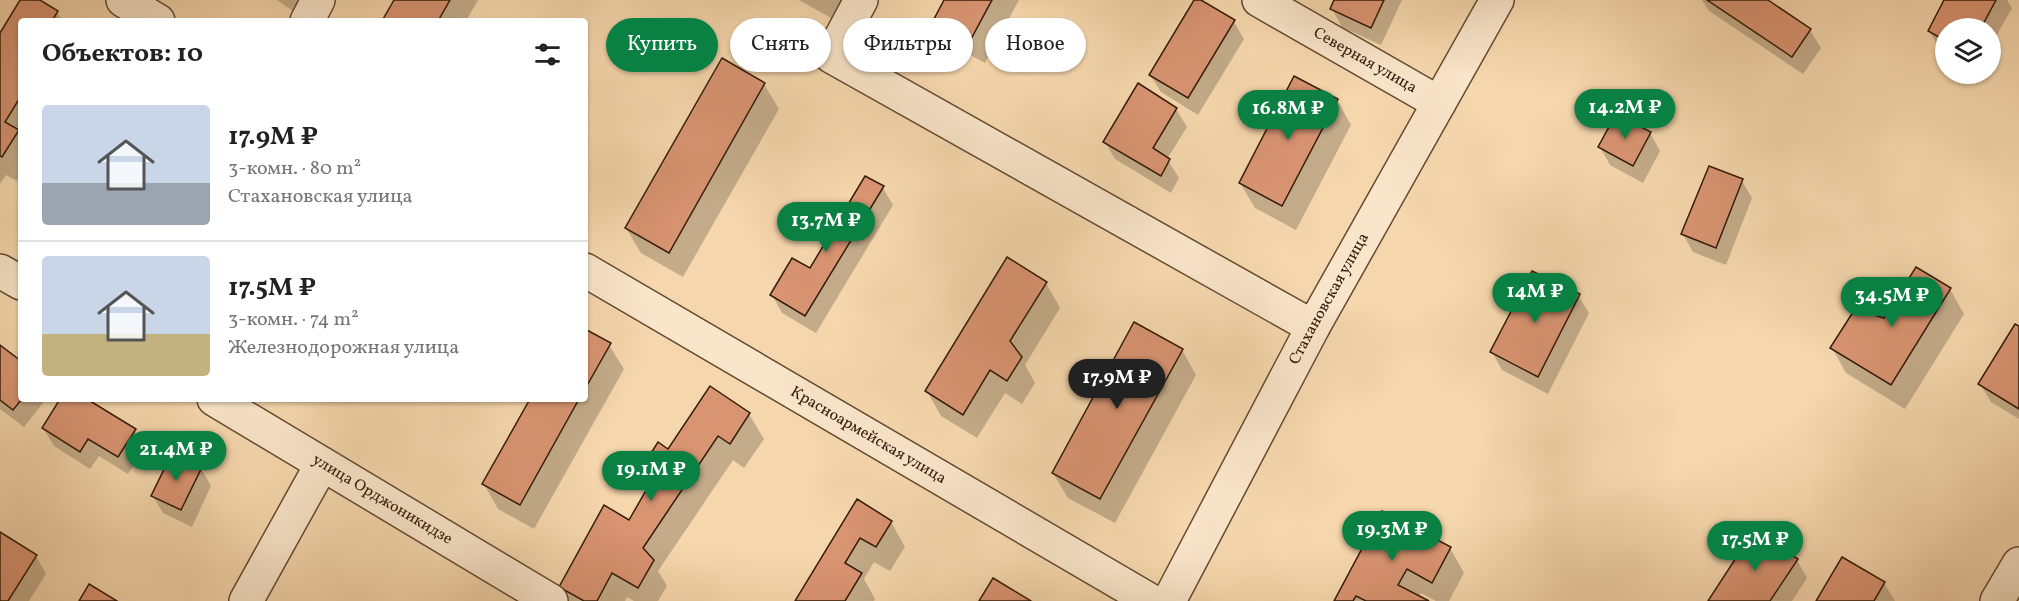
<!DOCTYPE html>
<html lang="ru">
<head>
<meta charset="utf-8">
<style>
	:root { --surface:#fff; --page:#f2f2f2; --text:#222; --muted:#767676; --line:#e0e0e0; --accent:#0b8043 }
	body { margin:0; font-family:Vollkorn,serif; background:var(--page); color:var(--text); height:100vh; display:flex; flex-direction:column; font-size:22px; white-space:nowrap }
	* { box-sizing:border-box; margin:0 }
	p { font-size:20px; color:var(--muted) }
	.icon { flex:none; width:33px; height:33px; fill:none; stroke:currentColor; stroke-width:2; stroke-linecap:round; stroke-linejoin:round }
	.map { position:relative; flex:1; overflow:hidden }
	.panel { position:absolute; left:18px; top:18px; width:570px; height:384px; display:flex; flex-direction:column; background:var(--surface); border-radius:6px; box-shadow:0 2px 4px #0004 }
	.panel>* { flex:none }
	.top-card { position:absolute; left:606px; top:18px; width:570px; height:54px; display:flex; gap:12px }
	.buttons { position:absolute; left:1935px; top:18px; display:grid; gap:12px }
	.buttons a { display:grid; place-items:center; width:66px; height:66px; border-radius:50%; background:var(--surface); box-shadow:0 2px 4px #0004; font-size:30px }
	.price { position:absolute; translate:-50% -51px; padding:0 14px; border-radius:21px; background:var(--accent); color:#fff; font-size:20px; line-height:39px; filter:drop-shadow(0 2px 3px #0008) }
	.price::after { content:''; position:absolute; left:50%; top:36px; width:18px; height:14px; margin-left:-9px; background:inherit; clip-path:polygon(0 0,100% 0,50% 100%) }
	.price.current { background:#222; color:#fff }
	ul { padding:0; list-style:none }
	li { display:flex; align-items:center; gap:18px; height:150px; padding:0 24px }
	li+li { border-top:2px solid var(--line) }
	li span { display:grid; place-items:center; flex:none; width:168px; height:120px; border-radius:6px; color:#555 }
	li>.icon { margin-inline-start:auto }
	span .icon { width:72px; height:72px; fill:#fffc; stroke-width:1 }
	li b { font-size:26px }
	h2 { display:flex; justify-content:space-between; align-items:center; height:72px; padding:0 24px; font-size:26px }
	.pill { padding:0 21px; border-radius:27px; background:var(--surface); box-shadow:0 2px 4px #0004; font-size:21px; line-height:54px }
	.pill.current { background:var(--accent); color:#fff }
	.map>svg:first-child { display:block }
	.shadow { fill:#0003 }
	.building { fill:#d99472; stroke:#341b08; stroke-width:1.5 }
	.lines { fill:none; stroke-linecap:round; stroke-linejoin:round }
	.minor-casing { stroke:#644a31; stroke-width:36 }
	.minor { stroke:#f9e5ca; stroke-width:33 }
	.labels { text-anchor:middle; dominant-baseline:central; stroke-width:4.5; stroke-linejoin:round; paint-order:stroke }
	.street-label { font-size:16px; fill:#341b08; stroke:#f9e5ca }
</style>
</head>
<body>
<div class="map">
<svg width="2019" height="601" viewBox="0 0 2019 601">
	<rect width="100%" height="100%" fill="#f6d7ad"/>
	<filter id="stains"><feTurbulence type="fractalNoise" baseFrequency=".00333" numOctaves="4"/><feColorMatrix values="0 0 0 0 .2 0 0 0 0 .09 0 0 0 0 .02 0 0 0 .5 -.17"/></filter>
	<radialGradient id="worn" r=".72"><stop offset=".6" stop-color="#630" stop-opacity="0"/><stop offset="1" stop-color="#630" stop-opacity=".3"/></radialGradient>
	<!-- shadow -->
	<g class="shadow">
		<path d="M22,0H37L57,12L62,21H21V175L17,181L6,175L0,184V35Z"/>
		<path d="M277,0H306L297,14Z"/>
		<path d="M395,0H478L466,21H383Z"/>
		<path d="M799,0H844L833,19Z"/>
		<path d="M946,0H1019L985,63L950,44L936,19Z"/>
		<path d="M1196,0L1234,22L1244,39L1198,115L1161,92L1150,75Z"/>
		<path d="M1336,0H1402L1381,45L1342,27L1332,9Z"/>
		<path d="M1702,0H1766L1810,30L1821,48L1803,74L1709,11Z"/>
		<path d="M1946,0H2007L2012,8L1990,47V28H1946V52L1940,49L1929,31Z"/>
		<path d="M764,84L779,109L683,277L641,253L626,228Z"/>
		<path d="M1337,100L1351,125L1296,230L1255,208L1240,183Z"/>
		<path d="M1176,109L1187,127L1167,159L1179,178L1171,193L1115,159L1105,142Z"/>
		<path d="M1650,133L1660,151L1643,183L1610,165L1600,147Z"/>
		<path d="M1742,181L1752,198L1726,265L1693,252L1683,234Z"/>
		<path d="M883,188L893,205L816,333L782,313L772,295L810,270Z"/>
		<path d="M1046,283L1060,308L1025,365L1035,383L1022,404L1005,393L977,438L941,416L927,391Z"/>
		<path d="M1950,289L1964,314L1905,409L1846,373L1832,348L1885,320Z"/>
		<path d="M1578,295L1589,313L1548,394L1502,370L1492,352Z"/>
		<path d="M2019,328V419L1991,402L1980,384Z"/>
		<path d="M585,331L609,345L624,369L534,529L498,509L484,484L532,399H585Z"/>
		<path d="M0,347L21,399H46L24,427L0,409Z"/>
		<path d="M1182,350L1196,375L1115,523L1068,498L1053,473Z"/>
		<path d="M62,399H84L134,430L145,448L128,474L99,456L90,469L54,446L43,428Z"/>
		<path d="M749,414L764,439L744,468L733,460L658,571L667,586L658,601H634L627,597L625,601H568L560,587L630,522L656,476L648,461Z"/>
		<path d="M201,468L211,486L192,527L163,513L153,496Z"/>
		<path d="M857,501L891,522L905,547L890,571L874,562L864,579L875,599L874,601H797Z"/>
		<path d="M0,534L36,556L46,574L29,601H0Z"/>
		<path d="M1450,548L1464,573L1449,601H1436L1421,593L1419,597L1426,601H1336Z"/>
		<path d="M1797,560L1807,578L1792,601H1709Z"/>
		<path d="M1884,583L1895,601H1818Z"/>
	</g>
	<!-- building -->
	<g class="building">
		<path d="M20,0H40L58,11L52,21H21V96L5,122L19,130L2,157L0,156V33Z"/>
		<path d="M394,0H450L438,21H382Z"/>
		<path d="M944,0H992L971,39L934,19Z"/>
		<path d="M1194,0H1201L1235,20L1188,98L1149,75Z"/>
		<path d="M1334,0H1384L1371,28L1330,9Z"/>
		<path d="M1707,0H1768L1811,29L1792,57Z"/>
		<path d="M1944,0H1996L1981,28H1946V41L1928,31Z"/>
		<path d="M722,58L765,83L669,253L625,228Z"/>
		<path d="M1294,76L1338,99L1282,206L1239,183Z"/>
		<path d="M1138,83L1177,108L1153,148L1170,159L1161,176L1103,142Z"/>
		<path d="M1616,114L1651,132L1633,166L1598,147Z"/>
		<path d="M1709,166L1743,179L1716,248L1681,234Z"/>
		<path d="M865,176L884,186L805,316L770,295L792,258L810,268Z"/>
		<path d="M1007,257L1047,282L1010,341L1022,357L1007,381L990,370L963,415L925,391Z"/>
		<path d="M1916,267L1951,288L1891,385L1830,348L1855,309L1884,318Z"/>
		<path d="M1532,271L1580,294L1538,377L1490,352Z"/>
		<path d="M1134,322L1183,349L1100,499L1052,473Z"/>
		<path d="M2015,324L2019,326V409L1978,384Z"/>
		<path d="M585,329L611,343L585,389Z"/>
		<path d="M0,345L21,361L22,399L13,410L0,400Z"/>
		<path d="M710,386L750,413L730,444L718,436L643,548L654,560L638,588L612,573L597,601H584L559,587L604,505L629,520L656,473L646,461L658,442L668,449Z"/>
		<path d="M60,399H87L136,429L118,457L88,439L80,452L42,428Z"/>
		<path d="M530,399H579L520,505L482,484Z"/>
		<path d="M172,453L202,467L181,510L151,496Z"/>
		<path d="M857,499L892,521L876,547L860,538L845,563L862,573L845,601H795Z"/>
		<path d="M1382,511L1451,547L1432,583L1407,569L1398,585L1429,601H1366L1356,596L1353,601H1334Z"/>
		<path d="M1754,530L1798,559L1770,601H1708Z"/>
		<path d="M0,532L37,555L8,601H0Z"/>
		<path d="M1842,557L1885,582L1874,601H1816Z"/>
		<path d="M993,578L1031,601H979Z"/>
		<path d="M89,584L117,601H79Z"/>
	</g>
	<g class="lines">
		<defs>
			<g id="minor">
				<path d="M123,0L158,21"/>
				<path d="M861,0L831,56L1313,327"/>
				<path id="s1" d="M1259,0L1439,103"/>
				<path d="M307,21L318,0"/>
				<path id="s2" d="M585,270L1151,601"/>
				<path d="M0,271L21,283"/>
				<path id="s3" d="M214,399L551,601"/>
				<path d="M246,601L322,464"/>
				<path id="s4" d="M1169,601L1313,327L1497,0"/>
				<path d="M1997,601L2019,564"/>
			</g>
		</defs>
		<!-- minor casing -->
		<use href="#minor" class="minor-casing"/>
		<!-- minor -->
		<use href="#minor" class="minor"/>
	</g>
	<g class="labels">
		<!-- street labels -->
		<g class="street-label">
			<text stroke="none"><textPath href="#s1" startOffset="122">Северная улица</textPath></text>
			<text stroke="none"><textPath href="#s4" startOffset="342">Стахановская улица</textPath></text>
			<text stroke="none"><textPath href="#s2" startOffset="328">Красноармейская улица</textPath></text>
			<text stroke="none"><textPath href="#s3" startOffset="196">улица Орджоникидзе</textPath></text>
		</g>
	</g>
	<rect width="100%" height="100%" filter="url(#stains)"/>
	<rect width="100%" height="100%" fill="url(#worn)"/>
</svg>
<div class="buttons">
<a><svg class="icon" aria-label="layers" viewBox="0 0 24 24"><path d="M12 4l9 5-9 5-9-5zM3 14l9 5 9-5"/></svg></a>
</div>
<b class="price" style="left:1625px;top:140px">14.2M ₽</b>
<b class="price" style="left:1288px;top:141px">16.8M ₽</b>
<b class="price" style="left:826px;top:253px">13.7M ₽</b>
<b class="price" style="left:1535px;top:324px">14M ₽</b>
<b class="price" style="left:1892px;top:328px">34.5M ₽</b>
<b class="price current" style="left:1117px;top:410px">17.9M ₽</b>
<b class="price" style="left:176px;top:482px">21.4M ₽</b>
<b class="price" style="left:651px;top:502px">19.1M ₽</b>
<b class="price" style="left:1392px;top:562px">19.3M ₽</b>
<b class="price" style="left:1755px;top:572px">17.5M ₽</b>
<div class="top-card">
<a class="pill current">Купить</a>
<a class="pill">Снять</a>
<a class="pill">Фильтры</a>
<a class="pill">Новое</a>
</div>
<section class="panel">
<h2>Объектов: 10<svg class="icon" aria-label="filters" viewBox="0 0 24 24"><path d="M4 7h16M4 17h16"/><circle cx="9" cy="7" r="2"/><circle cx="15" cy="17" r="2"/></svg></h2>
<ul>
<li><span style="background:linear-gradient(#c9d6e8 65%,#9aa5b1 0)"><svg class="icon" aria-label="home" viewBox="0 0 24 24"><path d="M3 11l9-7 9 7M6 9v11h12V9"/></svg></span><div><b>17.9M ₽</b><p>3-комн. · 80 m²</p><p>Стахановская улица</p></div></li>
<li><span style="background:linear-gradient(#c9d6e8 65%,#c2b280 0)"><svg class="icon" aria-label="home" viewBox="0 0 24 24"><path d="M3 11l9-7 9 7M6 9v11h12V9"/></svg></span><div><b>17.5M ₽</b><p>3-комн. · 74 m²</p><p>Железнодорожная улица</p></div></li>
</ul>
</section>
</div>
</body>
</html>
